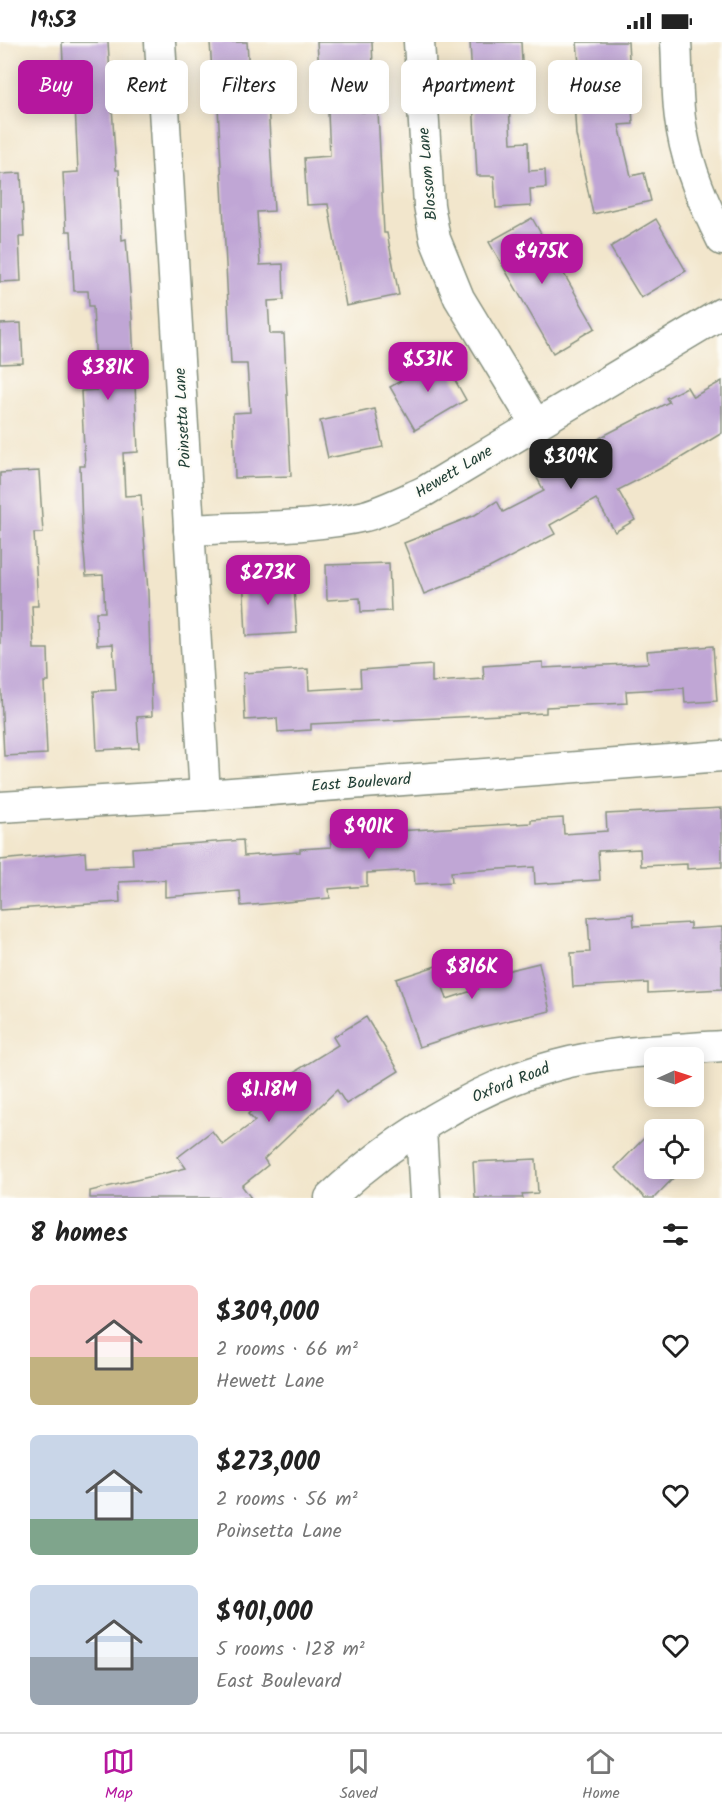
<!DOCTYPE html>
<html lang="en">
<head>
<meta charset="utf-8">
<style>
	:root { --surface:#fff; --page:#f6f6f6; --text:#222; --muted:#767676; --line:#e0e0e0; --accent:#b5179e }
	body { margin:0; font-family:Kalam,sans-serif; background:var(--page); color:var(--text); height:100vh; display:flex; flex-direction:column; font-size:22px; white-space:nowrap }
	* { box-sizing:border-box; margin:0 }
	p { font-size:20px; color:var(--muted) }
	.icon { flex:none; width:33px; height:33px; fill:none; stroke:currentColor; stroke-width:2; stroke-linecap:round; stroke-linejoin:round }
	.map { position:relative; height:1156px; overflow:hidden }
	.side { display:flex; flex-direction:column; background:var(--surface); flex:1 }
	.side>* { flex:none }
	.hud { position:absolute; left:18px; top:18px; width:687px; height:54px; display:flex; gap:12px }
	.needle { width:39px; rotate:87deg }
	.controls { position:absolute; left:644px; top:1005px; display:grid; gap:12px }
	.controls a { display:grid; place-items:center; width:60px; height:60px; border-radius:9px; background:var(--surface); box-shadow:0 3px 15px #0003; font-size:30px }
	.price { position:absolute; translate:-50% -51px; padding:0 14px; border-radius:12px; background:var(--accent); color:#fff; font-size:20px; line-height:39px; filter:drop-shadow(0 2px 3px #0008) }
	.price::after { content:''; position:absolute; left:50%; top:36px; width:18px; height:14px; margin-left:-9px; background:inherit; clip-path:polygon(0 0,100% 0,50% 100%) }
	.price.selected { background:#222; color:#fff }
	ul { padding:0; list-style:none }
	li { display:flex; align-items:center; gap:18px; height:150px; padding:0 30px }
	li span { display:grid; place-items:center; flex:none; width:168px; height:120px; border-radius:9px; color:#555 }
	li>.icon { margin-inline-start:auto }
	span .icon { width:72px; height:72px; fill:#fffc; stroke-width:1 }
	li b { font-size:26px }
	h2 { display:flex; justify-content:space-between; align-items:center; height:72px; padding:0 30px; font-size:26px }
	.chip { padding:0 21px; border-radius:9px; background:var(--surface); box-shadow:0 3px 15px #0003; font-size:21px; line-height:54px }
	.chip.selected { background:var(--accent); color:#fff }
	.status { display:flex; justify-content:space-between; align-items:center; height:42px; padding:0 30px; background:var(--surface); direction:ltr }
	.status svg { height:16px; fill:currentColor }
	.dock { display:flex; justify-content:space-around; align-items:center; height:84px; border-top:2px solid var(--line); background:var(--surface); font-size:16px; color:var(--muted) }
	.dock a { display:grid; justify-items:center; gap:3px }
	.dock .selected { color:var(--accent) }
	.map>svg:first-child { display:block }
	.building { fill:#c0a6d5 }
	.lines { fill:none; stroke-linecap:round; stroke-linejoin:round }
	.minor-casing { stroke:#889280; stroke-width:33 }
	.minor { stroke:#fff; stroke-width:30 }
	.labels { text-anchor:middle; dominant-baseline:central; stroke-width:4.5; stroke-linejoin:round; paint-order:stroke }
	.street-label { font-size:16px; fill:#1f3d34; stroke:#fdfcf7 }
</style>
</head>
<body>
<div class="status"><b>19:53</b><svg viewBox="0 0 49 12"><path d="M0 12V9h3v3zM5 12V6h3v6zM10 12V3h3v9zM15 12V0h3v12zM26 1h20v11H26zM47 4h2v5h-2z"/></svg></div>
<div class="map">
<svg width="722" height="1156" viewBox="0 0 722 1156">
	<rect width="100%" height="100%" fill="#fdfcf7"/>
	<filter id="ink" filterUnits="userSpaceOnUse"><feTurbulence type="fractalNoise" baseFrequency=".0167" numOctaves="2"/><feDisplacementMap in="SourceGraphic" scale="12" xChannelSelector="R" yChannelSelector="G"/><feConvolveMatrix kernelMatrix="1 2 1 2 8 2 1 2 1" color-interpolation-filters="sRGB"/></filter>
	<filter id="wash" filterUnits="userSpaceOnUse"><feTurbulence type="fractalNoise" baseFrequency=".008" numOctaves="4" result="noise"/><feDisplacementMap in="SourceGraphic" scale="24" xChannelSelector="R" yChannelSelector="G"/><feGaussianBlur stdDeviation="1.35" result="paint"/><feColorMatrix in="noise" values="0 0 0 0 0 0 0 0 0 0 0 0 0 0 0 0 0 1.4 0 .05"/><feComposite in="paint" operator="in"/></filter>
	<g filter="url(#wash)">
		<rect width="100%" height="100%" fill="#f2e6cc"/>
		<g id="blocks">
			<!-- building -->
			<g class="building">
				<path d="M62,0H108L116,128H119L122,198L126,197L132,276L138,410L123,411L125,454L141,453L148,550L152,674L137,675L139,706L97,708L94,649L116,648L113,602L97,603L96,570H105L103,533L86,534L82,487L80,424H85L81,349L97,348L93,264H89L88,249H74L71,189H66L63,131L78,130L74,40H64Z"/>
				<path d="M210,0H247L251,62L268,61L274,169L257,170L260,223L283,222L284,258L268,259L270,292H284L291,434L235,436L233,371L250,370L247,322H231L217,44L213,45Z"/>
				<path d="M317,0H372L373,25L360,26L362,70L378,69L384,191H387L399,253L346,264L328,162L307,163L304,116L330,114L326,28H319Z"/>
				<path d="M470,0H521L524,60L509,61L511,101L528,100L529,129L545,128L546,146L530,147L531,164L496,166L494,134H477Z"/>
				<path d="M577,0H628L633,82L619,83L631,134L644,131L651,159L593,172L576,93L572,22H579Z"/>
				<path d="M21,131L24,195H19L21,239L0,240V132Z"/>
				<path d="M532,176L595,286L553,311L489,200Z"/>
				<path d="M656,177L686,229L641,256L610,205Z"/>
				<path d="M21,281L23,321L0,322V282Z"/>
				<path d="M442,315L466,358L415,388L390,345Z"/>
				<path d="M722,339V391L679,417L618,448L635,478L615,490L596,457L550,483L555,492L489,526L424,552L404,501L475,473L497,459L503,470L544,449L536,434L605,393L669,360L666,356L687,345L693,355Z"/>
				<path d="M375,367L383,405L328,416L320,379Z"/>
				<path d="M39,429L43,491H34L38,564H32L34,607H48L49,640H44L47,712L4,714L0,632V431Z"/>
				<path d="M389,521L391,569L361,570L360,556L327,558L326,523Z"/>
				<path d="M277,531L278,547L294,546L297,591L246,594L243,533Z"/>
				<path d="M713,604L717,659L685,661L684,646L626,649L627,661L546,665V671L311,682V688L278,690L277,676L245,678L243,631L308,627L309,648L361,645L360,628L432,623V640L484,637L483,624L543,620V626L648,621L647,609Z"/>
				<path d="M722,766V825L687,827V822L641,824L640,807L598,809L600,838L535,842L534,825L451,830L452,840L415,842L414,828L367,831V844L329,847L330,856L241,864L240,849L165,855V838L119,840L120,860L0,868V818L85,810L86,825L133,823L132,806L243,798L244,814L300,810V807L331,805L330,793L531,781V778L563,776L564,792L607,789L606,772Z"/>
				<path d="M633,872L634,884L690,881V887L722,885V947L648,951V941L573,945L571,911L590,910L588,875Z"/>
				<path d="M503,914L506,929L539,921L550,969L481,985L419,1005L396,937L436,924L447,957L478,947L472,921Z"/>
				<path d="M366,975L399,1029L346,1062L337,1048L264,1117L268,1123L242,1144L251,1156H90V1149L186,1126L178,1115L212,1089L223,1103L255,1079L248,1072L291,1032L338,1003L333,995Z"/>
				<path d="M654,1086V1126H683L654,1156H645L615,1126Z"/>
				<path d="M536,1117L538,1151L522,1152L523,1156H475L473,1120Z"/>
			</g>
		</g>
	</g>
	<g filter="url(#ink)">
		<use href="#blocks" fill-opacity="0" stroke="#889280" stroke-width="1.5"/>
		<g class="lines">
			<defs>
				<g id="minor">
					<path d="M160,0L205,753"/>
					<path d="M419,0L429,163L435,197L459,256L535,381"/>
					<path d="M676,0C678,29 676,60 682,89C689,128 704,162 722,198"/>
					<path d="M189,488C247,484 309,487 365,474C386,468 405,458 425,449L722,271"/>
					<path d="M0,765L205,753L722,714"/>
					<path d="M421,1087L425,1156"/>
					<path d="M330,1156C389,1100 475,1045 554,1024C608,1009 666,1008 722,1004"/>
				</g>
			</defs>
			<!-- minor casing -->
			<use href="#minor" class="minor-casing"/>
			<!-- minor -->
			<use href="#minor" class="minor"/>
		</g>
	</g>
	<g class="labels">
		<!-- street labels -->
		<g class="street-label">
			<text transform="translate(428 132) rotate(-95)">Blossom Lane</text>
			<text transform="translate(183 376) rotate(-93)">Poinsetta Lane</text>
			<text transform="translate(454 430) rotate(-31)">Hewett Lane</text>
			<text transform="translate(361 741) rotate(-4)">East Boulevard</text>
			<text transform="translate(511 1041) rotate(-22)">Oxford Road</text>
		</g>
	</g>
</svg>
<div class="controls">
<a><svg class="needle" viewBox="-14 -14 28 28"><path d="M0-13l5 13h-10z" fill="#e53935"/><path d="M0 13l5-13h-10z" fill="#767676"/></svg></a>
<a><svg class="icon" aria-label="locate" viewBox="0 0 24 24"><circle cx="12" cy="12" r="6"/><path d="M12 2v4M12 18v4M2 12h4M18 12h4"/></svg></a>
</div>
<b class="price" style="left:542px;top:243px">$475K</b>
<b class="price" style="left:428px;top:351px">$531K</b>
<b class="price" style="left:108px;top:359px">$381K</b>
<b class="price selected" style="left:571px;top:448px">$309K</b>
<b class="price" style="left:268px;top:564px">$273K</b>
<b class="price" style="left:369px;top:818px">$901K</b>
<b class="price" style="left:472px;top:958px">$816K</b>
<b class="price" style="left:269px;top:1081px">$1.18M</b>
<div class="hud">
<a class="chip selected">Buy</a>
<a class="chip">Rent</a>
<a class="chip">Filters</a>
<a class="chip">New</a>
<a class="chip">Apartment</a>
<a class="chip">House</a>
</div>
</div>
<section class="side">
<h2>8 homes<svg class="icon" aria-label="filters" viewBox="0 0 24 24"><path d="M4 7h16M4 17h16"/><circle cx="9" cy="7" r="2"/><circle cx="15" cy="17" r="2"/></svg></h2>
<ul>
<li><span style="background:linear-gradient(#f6c9c9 60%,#c2b280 0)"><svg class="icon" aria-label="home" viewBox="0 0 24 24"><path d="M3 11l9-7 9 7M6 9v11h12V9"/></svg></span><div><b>$309,000</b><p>2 rooms · 66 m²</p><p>Hewett Lane</p></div><svg class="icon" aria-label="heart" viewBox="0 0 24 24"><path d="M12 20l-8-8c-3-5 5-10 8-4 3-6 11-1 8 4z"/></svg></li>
<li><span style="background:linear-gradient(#c9d6e8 70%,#7fa58c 0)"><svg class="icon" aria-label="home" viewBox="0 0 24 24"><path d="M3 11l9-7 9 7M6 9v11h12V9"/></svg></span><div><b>$273,000</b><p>2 rooms · 56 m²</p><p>Poinsetta Lane</p></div><svg class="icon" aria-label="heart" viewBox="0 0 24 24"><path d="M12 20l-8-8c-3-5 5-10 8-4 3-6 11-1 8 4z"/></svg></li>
<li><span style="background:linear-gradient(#c9d6e8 60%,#9aa5b1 0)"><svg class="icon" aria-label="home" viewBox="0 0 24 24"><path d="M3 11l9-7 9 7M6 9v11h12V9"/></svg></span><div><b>$901,000</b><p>5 rooms · 128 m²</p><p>East Boulevard</p></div><svg class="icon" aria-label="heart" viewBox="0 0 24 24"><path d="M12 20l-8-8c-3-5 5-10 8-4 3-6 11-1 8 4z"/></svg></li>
</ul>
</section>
<nav class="dock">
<a class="selected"><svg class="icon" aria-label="map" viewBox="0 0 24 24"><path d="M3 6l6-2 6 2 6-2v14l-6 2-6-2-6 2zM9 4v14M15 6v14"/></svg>Map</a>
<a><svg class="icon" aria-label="saved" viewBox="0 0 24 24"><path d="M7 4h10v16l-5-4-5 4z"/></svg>Saved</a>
<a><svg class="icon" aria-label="home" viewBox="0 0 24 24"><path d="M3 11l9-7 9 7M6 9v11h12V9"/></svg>Home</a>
</nav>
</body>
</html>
